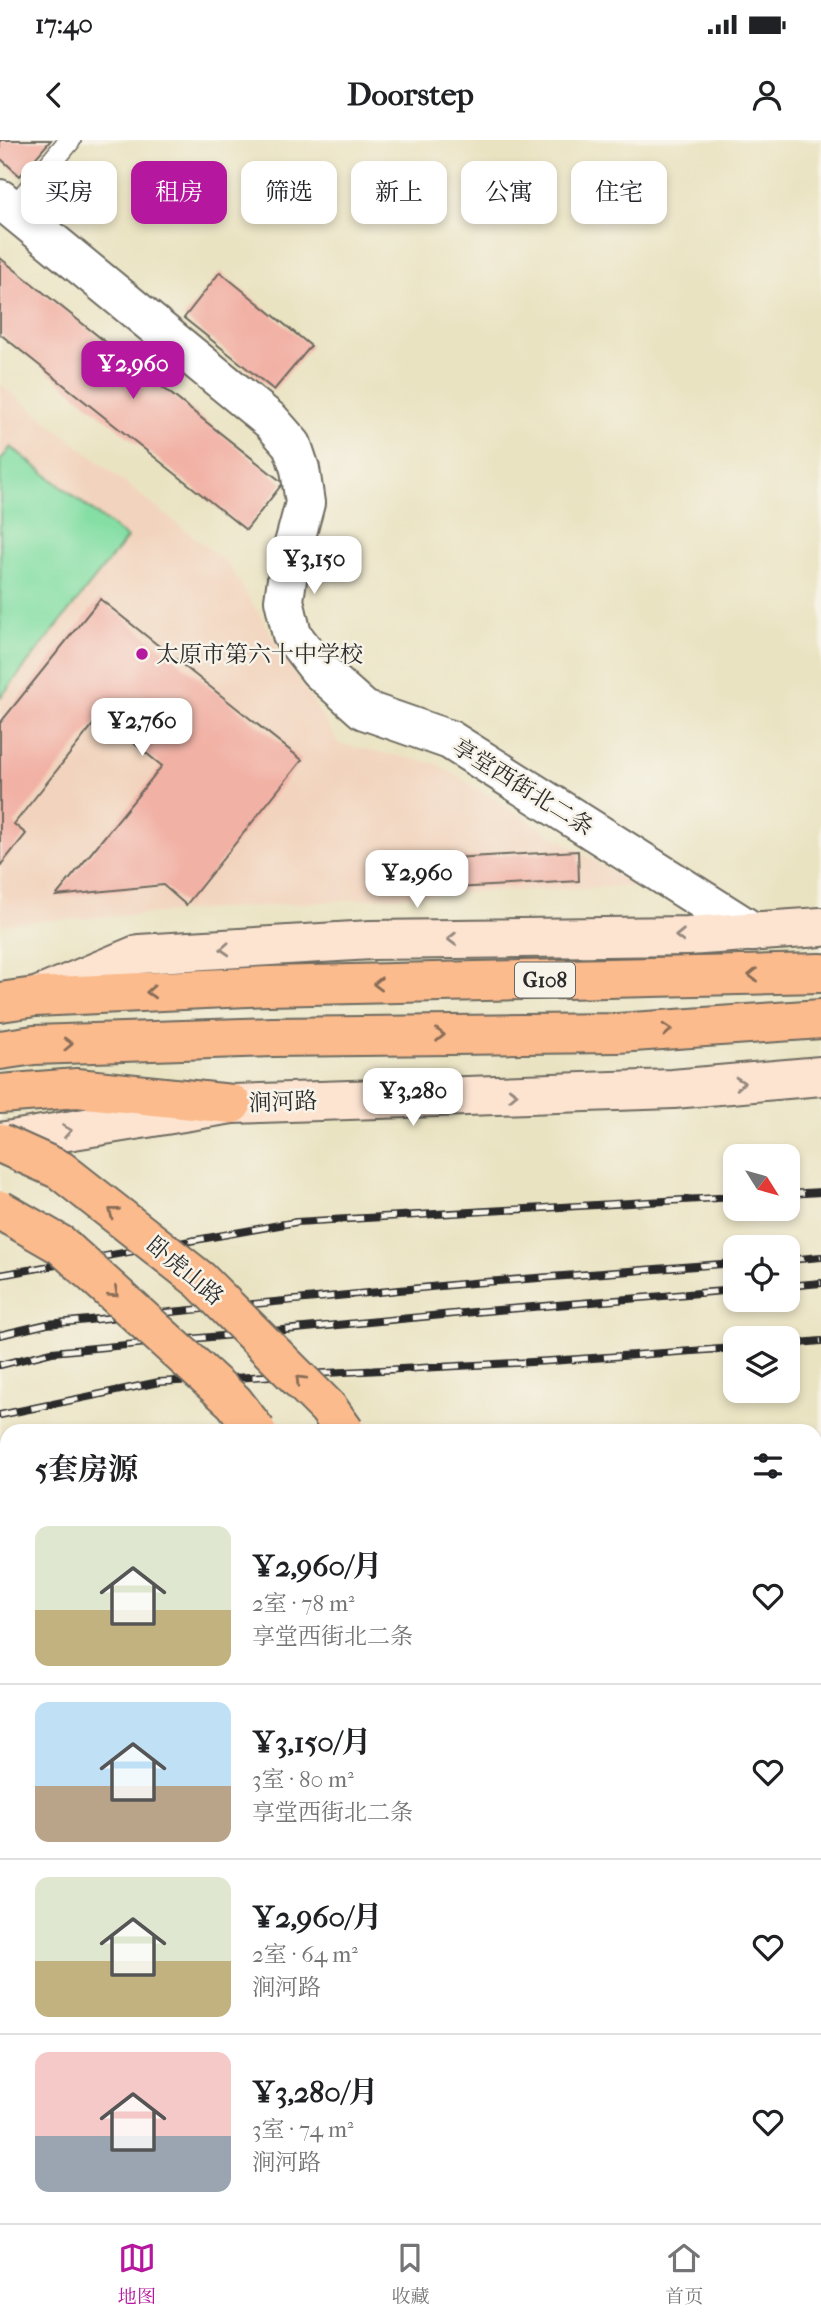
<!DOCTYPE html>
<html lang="zh">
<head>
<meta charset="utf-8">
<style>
	:root { --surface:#fff; --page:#f6f6f6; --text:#202124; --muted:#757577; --line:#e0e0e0; --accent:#b5179e }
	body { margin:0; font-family:"IM FELL French Canon","Noto Serif SC",serif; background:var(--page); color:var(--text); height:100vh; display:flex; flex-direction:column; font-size:26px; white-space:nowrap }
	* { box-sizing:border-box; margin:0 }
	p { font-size:23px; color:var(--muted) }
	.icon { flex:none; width:38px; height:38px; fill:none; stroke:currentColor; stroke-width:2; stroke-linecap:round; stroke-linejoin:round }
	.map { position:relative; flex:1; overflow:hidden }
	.details { position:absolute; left:0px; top:1284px; width:822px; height:800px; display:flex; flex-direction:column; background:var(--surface); border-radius:21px 21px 0 0; box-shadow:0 4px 10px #0003 }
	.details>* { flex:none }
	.banner { position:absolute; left:21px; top:21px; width:780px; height:63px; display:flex; gap:14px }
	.needle { width:46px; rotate:127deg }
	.controls { position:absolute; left:723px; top:1004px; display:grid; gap:14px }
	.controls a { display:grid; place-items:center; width:77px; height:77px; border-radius:14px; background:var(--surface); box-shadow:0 4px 10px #0003; font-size:35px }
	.price { position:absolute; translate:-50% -60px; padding:0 16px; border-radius:14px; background:#fff; color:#222; font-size:23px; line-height:46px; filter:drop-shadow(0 2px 4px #0008) }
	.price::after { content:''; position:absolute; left:50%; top:42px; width:21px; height:16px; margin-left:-10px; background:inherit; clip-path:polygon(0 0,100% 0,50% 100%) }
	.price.on { background:var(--accent); color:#fff }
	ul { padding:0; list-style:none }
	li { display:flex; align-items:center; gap:21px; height:175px; padding:0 35px }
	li+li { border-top:2px solid var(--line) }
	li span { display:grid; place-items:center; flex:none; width:196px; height:140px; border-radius:14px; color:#555 }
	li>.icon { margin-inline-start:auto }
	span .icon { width:84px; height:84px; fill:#fffc; stroke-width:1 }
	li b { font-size:30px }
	h2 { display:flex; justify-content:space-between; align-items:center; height:84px; padding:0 35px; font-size:30px }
	.pill { padding:0 24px; border-radius:14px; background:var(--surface); box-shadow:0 4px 10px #0003; font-size:24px; line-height:63px }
	.pill.on { background:var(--accent); color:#fff }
	.status { display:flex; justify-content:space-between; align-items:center; height:49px; padding:0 35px; background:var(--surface); direction:ltr }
	.status svg { height:19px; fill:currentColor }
	header { display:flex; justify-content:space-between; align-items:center; height:91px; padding:0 35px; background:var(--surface); font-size:32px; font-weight:700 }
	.dock { display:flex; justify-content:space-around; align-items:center; height:98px; border-top:2px solid var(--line); background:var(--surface); font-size:19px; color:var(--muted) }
	.dock a { display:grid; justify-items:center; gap:4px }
	.dock .on { color:var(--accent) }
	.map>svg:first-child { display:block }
	.built { fill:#f2d4be }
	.green { fill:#85dfa5; stroke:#588568; stroke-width:2 }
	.building { fill:#f2b1a5 }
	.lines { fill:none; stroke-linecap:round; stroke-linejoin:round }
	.lane-casing { stroke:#6e6b60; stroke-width:24 }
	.street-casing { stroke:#6e6b60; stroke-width:42 }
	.secondary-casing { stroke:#6e6b60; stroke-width:42 }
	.primary-casing { stroke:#6e6b60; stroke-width:42 }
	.highway-casing { stroke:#6e6b60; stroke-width:42 }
	.lane { stroke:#fff; stroke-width:21 }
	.street { stroke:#fff; stroke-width:38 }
	.secondary { stroke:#fde4d1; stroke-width:38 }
	.primary { stroke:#fbbb8d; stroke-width:38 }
	.highway { stroke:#fbbb8d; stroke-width:38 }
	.rail-casing { stroke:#2b2b2b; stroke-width:8 }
	.rail { stroke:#f7f3e8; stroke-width:5; stroke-dasharray:16; stroke-linecap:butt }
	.highway-bridge-casing { stroke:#6e6b60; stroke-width:42; stroke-linecap:butt }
	.highway-bridge { stroke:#fbbb8d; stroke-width:38 }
	.oneway { stroke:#94887e }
	.oneway2 { stroke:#896c57 }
	.poi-dot { fill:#b5179e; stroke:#f7f3e8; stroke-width:2.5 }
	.labels { text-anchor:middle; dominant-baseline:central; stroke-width:5; stroke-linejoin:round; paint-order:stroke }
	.shield { fill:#f7f3e8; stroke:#686764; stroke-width:2 }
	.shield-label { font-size:21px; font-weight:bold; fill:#2b2b2b }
	.poi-label { font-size:23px; fill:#2b2b2b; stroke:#f7f3e8; text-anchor:start }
	.street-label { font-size:23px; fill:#2b2b2b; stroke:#f7f3e8 }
</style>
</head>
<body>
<div class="status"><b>17:40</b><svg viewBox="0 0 49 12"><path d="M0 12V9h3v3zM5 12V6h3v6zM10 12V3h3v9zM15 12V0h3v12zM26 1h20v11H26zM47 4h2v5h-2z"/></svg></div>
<header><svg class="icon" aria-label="back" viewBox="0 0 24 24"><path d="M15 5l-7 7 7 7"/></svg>Doorstep<svg class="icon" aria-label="person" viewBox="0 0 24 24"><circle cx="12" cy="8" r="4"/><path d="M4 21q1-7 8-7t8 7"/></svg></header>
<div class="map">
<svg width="821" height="2083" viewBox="0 0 821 2083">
	<rect width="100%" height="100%" fill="#f7f3e8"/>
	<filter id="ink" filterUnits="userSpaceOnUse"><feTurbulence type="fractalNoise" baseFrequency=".0143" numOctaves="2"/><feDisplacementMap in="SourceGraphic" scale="14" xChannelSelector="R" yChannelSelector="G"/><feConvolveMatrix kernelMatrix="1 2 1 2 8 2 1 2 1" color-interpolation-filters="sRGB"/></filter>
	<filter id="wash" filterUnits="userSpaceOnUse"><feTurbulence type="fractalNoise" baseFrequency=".00686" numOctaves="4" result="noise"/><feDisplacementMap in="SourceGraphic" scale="28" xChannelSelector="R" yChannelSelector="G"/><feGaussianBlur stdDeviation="1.57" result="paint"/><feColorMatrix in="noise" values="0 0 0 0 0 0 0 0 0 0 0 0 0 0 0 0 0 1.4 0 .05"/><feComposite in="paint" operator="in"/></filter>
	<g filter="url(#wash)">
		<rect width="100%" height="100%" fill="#eae3c2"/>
		<!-- built -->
		<path class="built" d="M0,244L228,424L339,604L437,624L635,746L436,754L0,784Z"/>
		<!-- green -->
		<g class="green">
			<path d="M11,307L127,398L0,558V321Z"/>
			<path d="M821,1374V2083H41L34,2077H816V1376Z"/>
			<path d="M7,1431V2055L0,2049V1432Z"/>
		</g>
		<g id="blocks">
			<!-- building -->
			<g class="building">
				<path d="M0,0H51L20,36L0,18Z"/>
				<path d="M0,118L283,343L246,390L0,194Z"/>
				<path d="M220,132L311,206L274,250L184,178Z"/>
				<path d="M100,459L302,620L186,765L163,745L56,756L162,626L100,576L14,684L26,694L0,726V583Z"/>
				<path d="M578,711L579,741L418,750L417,720Z"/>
			</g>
		</g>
	</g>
	<g filter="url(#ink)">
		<use href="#blocks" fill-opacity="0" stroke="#6e6b60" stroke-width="2"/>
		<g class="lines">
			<defs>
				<path id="lane" d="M13,69L70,0"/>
				<path id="street" d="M0,59L271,281L292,305L300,329L305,363L290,419L284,460L292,495L319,530L364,570L450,600L753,792"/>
				<g id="secondary">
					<path d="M41,855L139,814L371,800L688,796L821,787"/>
					<path d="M0,1002L232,964L673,949L821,936"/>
					<path d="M816,1352L821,1350"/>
					<path d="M0,1412H7"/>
				</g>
				<g id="primary">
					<path d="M0,862L35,857L268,846L821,833"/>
					<path d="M0,910L34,905L273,897L618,893L821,879"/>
					<path d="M0,954L77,948L232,964"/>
				</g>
				<g id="highway">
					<path d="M816,1976L821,1984"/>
					<path d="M808,2077L812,2083"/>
				</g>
			</defs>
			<!-- lane casing -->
			<use href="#lane" class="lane-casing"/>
			<!-- street casing -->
			<use href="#street" class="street-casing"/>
			<!-- secondary casing -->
			<use href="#secondary" class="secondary-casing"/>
			<!-- primary casing -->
			<use href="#primary" class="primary-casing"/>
			<!-- highway casing -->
			<use href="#highway" class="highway-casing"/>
			<!-- lane -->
			<use href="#lane" class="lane"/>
			<!-- street -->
			<use href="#street" class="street"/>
			<!-- secondary -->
			<use href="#secondary" class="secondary"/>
			<!-- primary -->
			<use href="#primary" class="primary"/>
			<!-- highway -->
			<use href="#highway" class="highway"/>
			<defs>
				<g id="rail">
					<path d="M788,1054L821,1052"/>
					<path d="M788,1120L821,1117"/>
					<path d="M0,1135L296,1082L735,1057"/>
					<path d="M788,1146L821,1143"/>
					<path d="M0,1195L47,1184L472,1143L735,1123"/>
					<path d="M788,1204L821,1201"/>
					<path d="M0,1225L52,1212L474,1172L735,1150"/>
					<path d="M0,1275L159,1242L550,1221L735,1208"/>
				</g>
			</defs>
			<!-- rail casing -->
			<use href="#rail" class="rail-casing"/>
			<!-- rail -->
			<use href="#rail" class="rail"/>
			<defs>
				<g id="highway-bridge">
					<path d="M0,1003L60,1030L200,1140L328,1268L345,1292"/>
					<path d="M0,1070L61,1105L234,1262L257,1292"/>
				</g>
			</defs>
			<!-- highway-bridge casing -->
			<use href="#highway-bridge" class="highway-bridge-casing"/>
			<!-- highway-bridge -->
			<use href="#highway-bridge" class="highway-bridge"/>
		</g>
		<!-- one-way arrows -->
		<defs><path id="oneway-chevron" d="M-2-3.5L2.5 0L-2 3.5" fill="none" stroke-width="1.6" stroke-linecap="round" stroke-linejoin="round" transform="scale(1.75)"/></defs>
		<g class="oneway">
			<use href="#oneway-chevron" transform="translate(680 796) rotate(179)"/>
			<use href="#oneway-chevron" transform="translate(452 799) rotate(179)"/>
			<use href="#oneway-chevron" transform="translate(225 809) rotate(177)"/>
			<use href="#oneway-chevron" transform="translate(740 943) rotate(-5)"/>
			<use href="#oneway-chevron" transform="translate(513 954) rotate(-2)"/>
			<use href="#oneway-chevron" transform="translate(67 991) rotate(-9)"/>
		</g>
		<g class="oneway2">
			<use href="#oneway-chevron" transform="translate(753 835) rotate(179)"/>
			<use href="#oneway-chevron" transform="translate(378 844) rotate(179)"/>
			<use href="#oneway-chevron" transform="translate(151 852) rotate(177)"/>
			<use href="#oneway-chevron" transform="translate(667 890) rotate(-4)"/>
			<use href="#oneway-chevron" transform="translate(440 895) rotate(-1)"/>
			<use href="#oneway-chevron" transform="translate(68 904) rotate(-2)"/>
			<use href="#oneway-chevron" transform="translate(113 1072) rotate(-142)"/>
			<use href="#oneway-chevron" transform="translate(114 1153) rotate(42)"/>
			<use href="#oneway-chevron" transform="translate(300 1240) rotate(-135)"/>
		</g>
	</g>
	<!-- markers -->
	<circle class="poi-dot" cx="142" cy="514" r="7"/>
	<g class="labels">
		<!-- shield labels -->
		<rect class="shield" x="515" y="822.5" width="60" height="35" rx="5"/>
		<g class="shield-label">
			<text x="545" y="840">G108</text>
		</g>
		<!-- poi labels -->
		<g class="poi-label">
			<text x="156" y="514">太原市第六十中学校</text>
		</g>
		<!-- street labels -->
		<g class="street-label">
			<text transform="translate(523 647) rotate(32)">享堂西街北二条</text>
			<text transform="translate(283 962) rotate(-2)">涧河路</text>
			<text transform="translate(185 1131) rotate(40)">卧虎山路</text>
		</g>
	</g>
</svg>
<div class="controls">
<a><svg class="needle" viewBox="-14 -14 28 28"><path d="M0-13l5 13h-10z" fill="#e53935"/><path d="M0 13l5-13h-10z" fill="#757577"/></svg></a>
<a><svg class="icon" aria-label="locate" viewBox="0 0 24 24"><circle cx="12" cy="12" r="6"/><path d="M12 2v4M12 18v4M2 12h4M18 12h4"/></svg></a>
<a><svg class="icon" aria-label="layers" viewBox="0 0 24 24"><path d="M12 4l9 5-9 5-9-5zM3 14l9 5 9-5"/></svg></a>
</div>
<b class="price on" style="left:133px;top:261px">¥2,960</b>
<b class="price" style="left:314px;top:456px">¥3,150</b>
<b class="price" style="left:142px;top:618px">¥2,760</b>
<b class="price" style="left:417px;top:770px">¥2,960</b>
<b class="price" style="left:413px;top:988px">¥3,280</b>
<div class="banner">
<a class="pill">买房</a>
<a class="pill on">租房</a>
<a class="pill">筛选</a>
<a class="pill">新上</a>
<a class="pill">公寓</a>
<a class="pill">住宅</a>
</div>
<section class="details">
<h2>5套房源<svg class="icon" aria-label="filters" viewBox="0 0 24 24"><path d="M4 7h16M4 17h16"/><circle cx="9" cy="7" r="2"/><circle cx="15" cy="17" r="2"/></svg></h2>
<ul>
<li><span style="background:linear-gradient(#dfe7d0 60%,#c2b280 0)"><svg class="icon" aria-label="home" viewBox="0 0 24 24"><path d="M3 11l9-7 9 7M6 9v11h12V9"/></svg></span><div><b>¥2,960/月</b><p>2室 · 78 m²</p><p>享堂西街北二条</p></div><svg class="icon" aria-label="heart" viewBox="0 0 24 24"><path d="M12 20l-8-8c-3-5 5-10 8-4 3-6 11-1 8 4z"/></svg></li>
<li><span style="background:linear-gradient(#bfe0f5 60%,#b9a48a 0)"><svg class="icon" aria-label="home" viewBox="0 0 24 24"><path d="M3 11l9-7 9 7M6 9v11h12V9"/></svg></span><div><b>¥3,150/月</b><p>3室 · 80 m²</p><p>享堂西街北二条</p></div><svg class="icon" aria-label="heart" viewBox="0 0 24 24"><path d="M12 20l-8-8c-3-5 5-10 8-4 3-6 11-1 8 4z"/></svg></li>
<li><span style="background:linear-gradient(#dfe7d0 60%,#c2b280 0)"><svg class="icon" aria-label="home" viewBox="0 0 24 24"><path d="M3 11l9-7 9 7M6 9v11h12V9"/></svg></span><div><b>¥2,960/月</b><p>2室 · 64 m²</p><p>涧河路</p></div><svg class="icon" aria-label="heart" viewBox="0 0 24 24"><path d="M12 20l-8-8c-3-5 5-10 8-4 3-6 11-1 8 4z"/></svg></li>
<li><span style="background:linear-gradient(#f6c9c9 60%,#9aa5b1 0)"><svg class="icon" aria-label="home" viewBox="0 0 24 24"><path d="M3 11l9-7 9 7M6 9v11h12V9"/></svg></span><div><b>¥3,280/月</b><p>3室 · 74 m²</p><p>涧河路</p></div><svg class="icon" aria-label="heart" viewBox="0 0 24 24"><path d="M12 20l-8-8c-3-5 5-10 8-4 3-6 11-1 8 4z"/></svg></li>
</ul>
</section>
</div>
<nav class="dock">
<a class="on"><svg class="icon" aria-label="map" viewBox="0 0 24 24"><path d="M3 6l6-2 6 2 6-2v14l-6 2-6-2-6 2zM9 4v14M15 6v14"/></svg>地图</a>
<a><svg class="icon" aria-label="saved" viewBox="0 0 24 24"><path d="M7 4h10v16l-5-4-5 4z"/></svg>收藏</a>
<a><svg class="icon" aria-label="home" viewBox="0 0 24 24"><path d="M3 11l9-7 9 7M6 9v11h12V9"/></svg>首页</a>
</nav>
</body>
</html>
